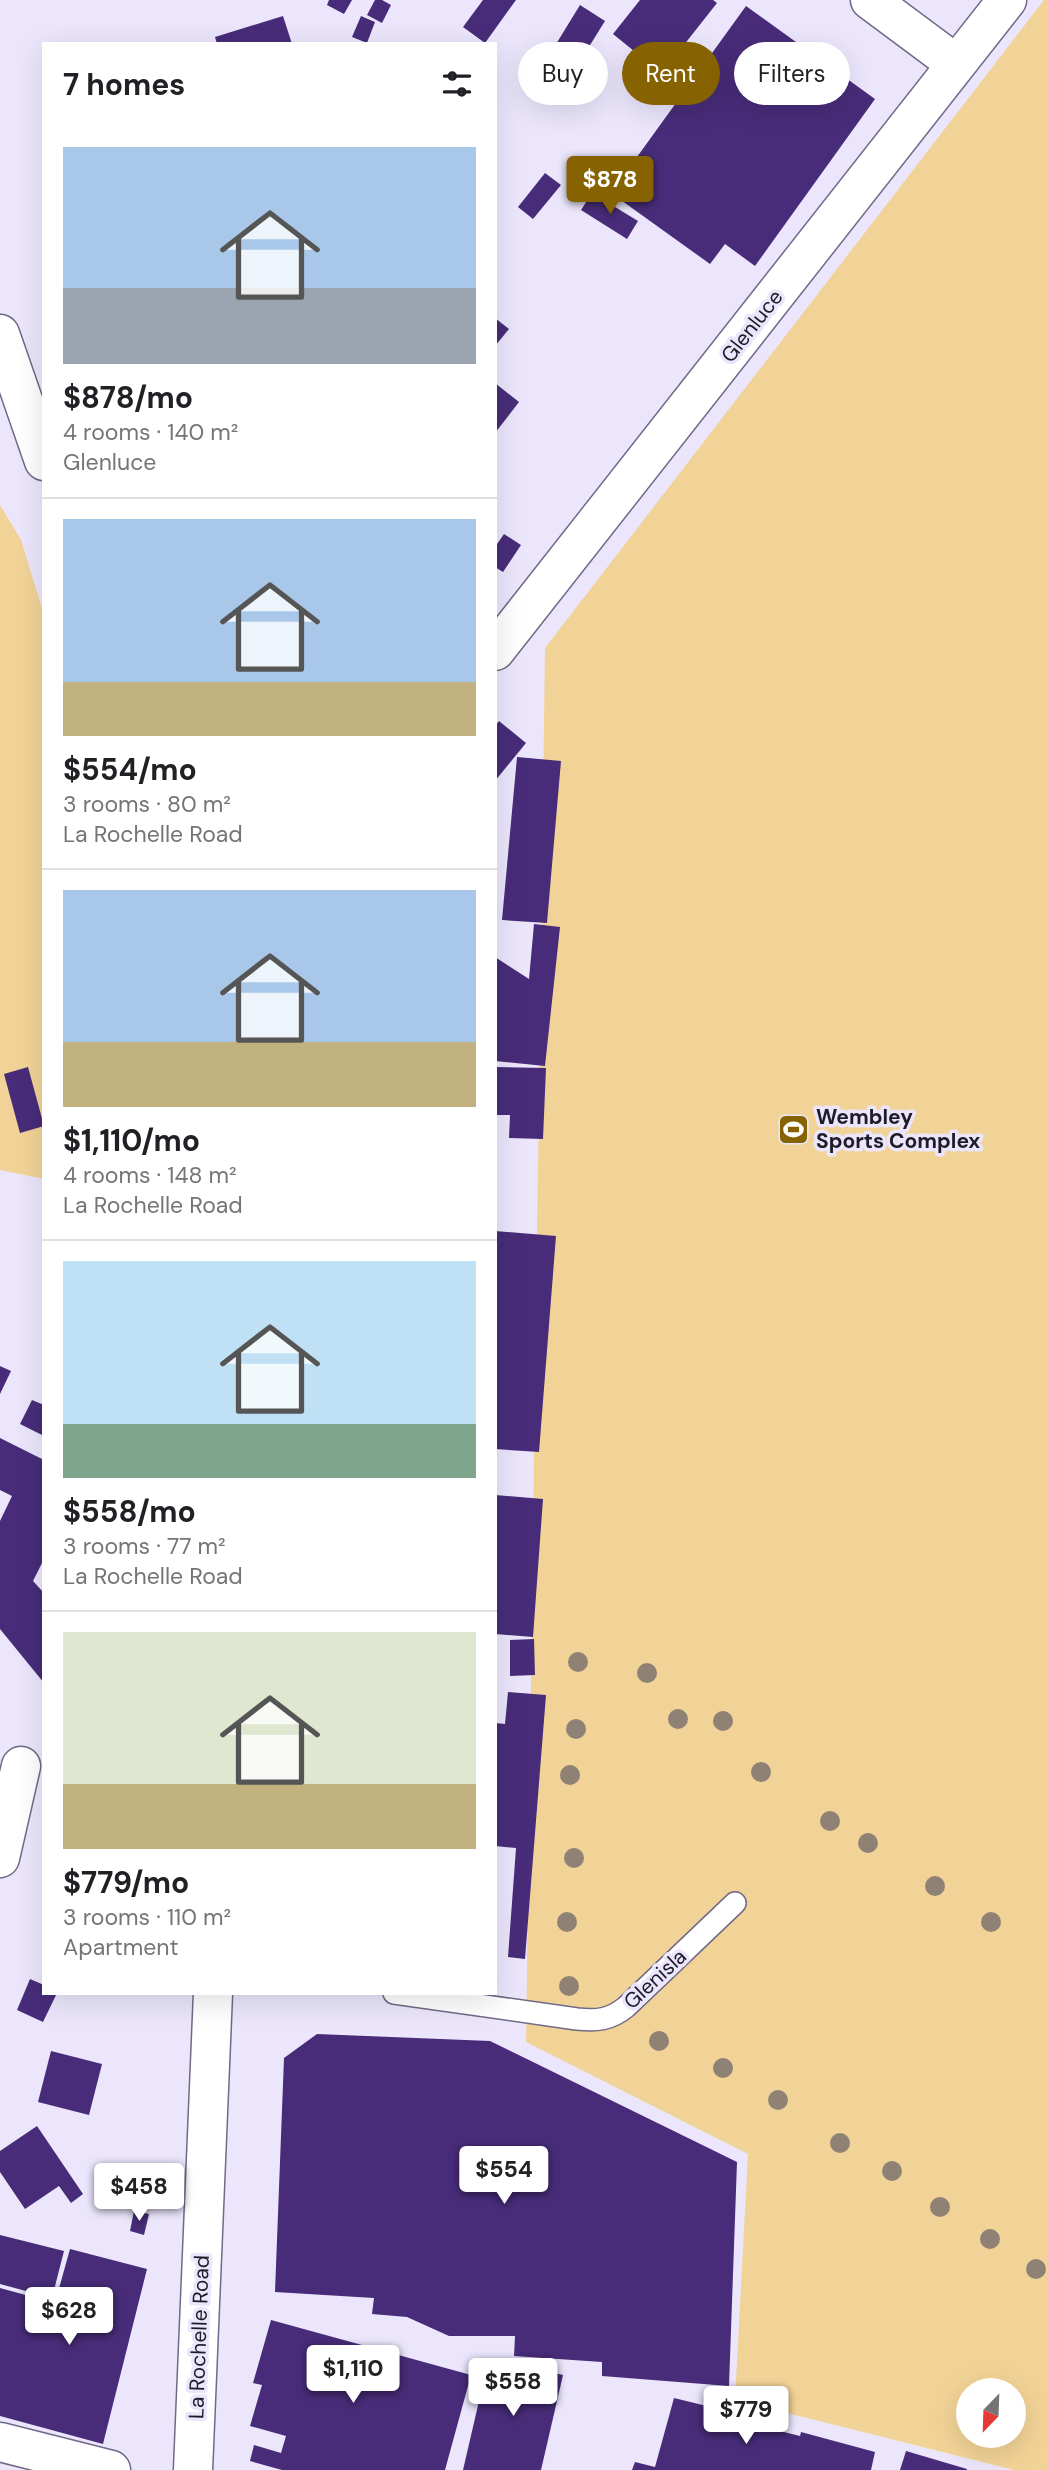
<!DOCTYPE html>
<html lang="en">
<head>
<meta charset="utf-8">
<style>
	:root { --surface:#fff; --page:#f6f6f6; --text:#202124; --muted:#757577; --line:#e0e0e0; --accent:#876200 }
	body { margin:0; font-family:"DM Sans",sans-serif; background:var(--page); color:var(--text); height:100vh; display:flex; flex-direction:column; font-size:26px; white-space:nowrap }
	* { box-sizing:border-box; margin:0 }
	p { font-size:23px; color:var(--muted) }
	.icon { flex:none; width:38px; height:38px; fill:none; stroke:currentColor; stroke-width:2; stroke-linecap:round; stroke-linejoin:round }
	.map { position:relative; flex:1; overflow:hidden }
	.side { position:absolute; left:42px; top:42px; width:455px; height:1953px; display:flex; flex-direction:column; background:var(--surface); border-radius:0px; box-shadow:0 7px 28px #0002 }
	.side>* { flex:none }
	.banner { position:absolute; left:518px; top:42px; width:424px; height:63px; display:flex; gap:14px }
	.needle { width:46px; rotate:203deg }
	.tools { position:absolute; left:956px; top:2378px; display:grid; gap:14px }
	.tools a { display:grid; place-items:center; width:70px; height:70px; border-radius:50%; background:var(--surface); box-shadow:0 7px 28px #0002; font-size:35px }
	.price { position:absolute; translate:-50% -60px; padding:0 16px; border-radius:7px; background:#fff; color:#222; font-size:23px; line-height:46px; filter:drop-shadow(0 2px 4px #0008) }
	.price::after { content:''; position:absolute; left:50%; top:42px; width:21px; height:16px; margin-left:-10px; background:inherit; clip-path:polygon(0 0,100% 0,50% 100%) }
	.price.current { background:var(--accent); color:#fff }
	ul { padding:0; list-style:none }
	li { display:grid; align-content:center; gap:14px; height:371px; padding:0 21px }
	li+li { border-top:2px solid var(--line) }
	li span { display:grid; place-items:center; height:217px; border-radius:0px; color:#555 }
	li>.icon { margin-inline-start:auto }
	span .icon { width:126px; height:126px; fill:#fffc; stroke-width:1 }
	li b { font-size:30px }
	h2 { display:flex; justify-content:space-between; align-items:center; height:84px; padding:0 21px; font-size:30px }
	.tag { padding:0 24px; border-radius:32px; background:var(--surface); box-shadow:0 7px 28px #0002; font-size:24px; line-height:63px }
	.tag.current { background:var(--accent); color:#fff }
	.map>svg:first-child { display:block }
	.green { fill:#f2d397; fill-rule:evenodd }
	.building { fill:#482c79 }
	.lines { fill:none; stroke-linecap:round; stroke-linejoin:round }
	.service-casing { stroke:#716988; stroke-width:24 }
	.minor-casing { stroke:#716988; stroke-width:41 }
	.service { stroke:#fff; stroke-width:21 }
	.minor { stroke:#fff; stroke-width:38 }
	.tree { fill:#8f8275 }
	.labels { text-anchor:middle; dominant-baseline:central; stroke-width:7; stroke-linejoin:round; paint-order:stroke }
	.street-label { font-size:21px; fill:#1f1c28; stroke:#ebe6fc }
	.poi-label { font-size:21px; font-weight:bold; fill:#1f1c28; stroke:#ebe6fc; text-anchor:start }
</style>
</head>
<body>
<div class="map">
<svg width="1047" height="2470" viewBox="0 0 1047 2470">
	<rect width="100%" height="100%" fill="#ebe6fc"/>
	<!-- green -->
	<g class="green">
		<path d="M1044,0H1047V2470H1014L735,2400L748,2154L526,2042L545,648ZM968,2390H1013V2436H968Z"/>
		<path d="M0,505L21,540L44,615V1179L0,1170Z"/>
	</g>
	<!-- building -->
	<g class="building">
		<path d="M329,0H352L344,14L327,5Z"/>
		<path d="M375,0H382L391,5L382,23L367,15Z"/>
		<path d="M483,0H516L485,43L463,27Z"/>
		<path d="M640,0H713L717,3L676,55L665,46L650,64L613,34Z"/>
		<path d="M580,5L605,21L559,95L534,80Z"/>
		<path d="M746,6L875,99L755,266L725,244L710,264L611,193Z"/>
		<path d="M283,16L292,44H217L215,37Z"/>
		<path d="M361,16L375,22L367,43L352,37Z"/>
		<path d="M545,173L561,185L533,219L518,207Z"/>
		<path d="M592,193L638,221L627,239L581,210Z"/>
		<path d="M495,318L509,329L495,346Z"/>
		<path d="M495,383L519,402L495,433Z"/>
		<path d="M504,534L521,545L503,572L495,567V547Z"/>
		<path d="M499,721L526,743L495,781V726Z"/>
		<path d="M517,757L561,761L547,923L502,920Z"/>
		<path d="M534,924L560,927L545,1066L495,1061V957L529,979Z"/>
		<path d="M28,1067L44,1126L20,1133L4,1074Z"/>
		<path d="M495,1067L546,1068L543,1139L509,1138L510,1115H495Z"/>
		<path d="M495,1231L556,1236L539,1452L495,1449Z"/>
		<path d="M0,1366L11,1371L0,1394Z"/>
		<path d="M32,1400L44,1405V1436L20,1424Z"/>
		<path d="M0,1438L44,1460V1559L33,1581L44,1593V1683L0,1629V1521L12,1496L0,1490Z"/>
		<path d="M495,1495L543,1499L533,1637L495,1634Z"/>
		<path d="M534,1639L535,1675L510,1676V1640Z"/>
		<path d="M508,1692L546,1695L525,1959L508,1957L516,1848L495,1846V1723L505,1724Z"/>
		<path d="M30,1979L44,1985V1993H57L43,2022L17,2010Z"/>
		<path d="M317,2034L490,2041L737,2162L729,2386L602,2376V2362L514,2356L515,2336H449L407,2317L372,2314L374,2298L275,2292L284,2058Z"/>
		<path d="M51,2051L102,2064L89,2115L38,2102Z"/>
		<path d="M37,2126L83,2194L71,2203L59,2186L25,2209L0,2172V2151Z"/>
		<path d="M134,2211L149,2214L144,2235L130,2231Z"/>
		<path d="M0,2235L64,2251L52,2298L0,2284Z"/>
		<path d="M70,2249L147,2269L103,2444L0,2416V2288L55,2303Z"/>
		<path d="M271,2320L471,2375L445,2470H282L250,2461L254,2445L281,2453L286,2436L250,2426L262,2385L253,2383Z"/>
		<path d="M489,2358L563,2375L541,2470H463Z"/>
		<path d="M674,2398L723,2410L721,2416L800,2436L801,2432L875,2452L871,2470H632L635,2462L655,2467Z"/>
		<path d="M906,2451L967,2469V2470H900Z"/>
	</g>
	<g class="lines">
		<defs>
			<path id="service" d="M394,1993L577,2019C597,2021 610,2020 626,2007L735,1903"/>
			<g id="minor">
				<path d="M870,0L956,64"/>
				<path d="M0,334L44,461"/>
				<path d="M495,651L1007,0"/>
				<path d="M0,1858L21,1766"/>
				<path d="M0,2442L111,2470"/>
				<path d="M193,2470L213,1993"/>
			</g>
		</defs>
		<!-- service casing -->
		<use href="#service" class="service-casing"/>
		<!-- minor casing -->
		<use href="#minor" class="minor-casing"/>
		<!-- service -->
		<use href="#service" class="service"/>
		<!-- minor -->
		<use href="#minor" class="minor"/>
	</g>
	<!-- trees -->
	<g class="tree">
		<circle cx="578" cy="1662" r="10"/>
		<circle cx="647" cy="1673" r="10"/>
		<circle cx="678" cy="1719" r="10"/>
		<circle cx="723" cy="1721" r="10"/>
		<circle cx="576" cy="1729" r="10"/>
		<circle cx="761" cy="1772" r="10"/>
		<circle cx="570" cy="1775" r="10"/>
		<circle cx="830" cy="1821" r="10"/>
		<circle cx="868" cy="1843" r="10"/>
		<circle cx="574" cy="1858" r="10"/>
		<circle cx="935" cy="1886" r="10"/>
		<circle cx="567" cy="1922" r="10"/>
		<circle cx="991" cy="1922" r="10"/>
		<circle cx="569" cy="1986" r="10"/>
		<circle cx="659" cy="2041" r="10"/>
		<circle cx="723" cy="2068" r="10"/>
		<circle cx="778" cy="2100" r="10"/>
		<circle cx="840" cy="2143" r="10"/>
		<circle cx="892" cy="2171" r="10"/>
		<circle cx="940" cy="2207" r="10"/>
		<circle cx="990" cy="2239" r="10"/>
		<circle cx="1036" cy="2269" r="10"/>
	</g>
	<!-- icons -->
	<defs>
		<symbol id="stadium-square" viewBox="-11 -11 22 22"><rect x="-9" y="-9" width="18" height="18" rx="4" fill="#876200" stroke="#ebe6fc"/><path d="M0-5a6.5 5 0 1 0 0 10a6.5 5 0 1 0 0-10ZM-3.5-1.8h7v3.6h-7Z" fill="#fff"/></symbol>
	</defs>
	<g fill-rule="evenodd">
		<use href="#stadium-square" x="776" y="1112" width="35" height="35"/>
	</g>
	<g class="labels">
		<!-- street labels -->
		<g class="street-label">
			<text transform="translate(752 326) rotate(-52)">Glenluce</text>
			<text transform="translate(655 1979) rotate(-43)">Glenisla</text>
			<text transform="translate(199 2337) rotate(-88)">La Rochelle Road</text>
		</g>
		<!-- poi labels -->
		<g class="poi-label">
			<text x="816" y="1117">Wembley<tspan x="816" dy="24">Sports Complex</tspan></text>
		</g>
	</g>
</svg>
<div class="tools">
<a><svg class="needle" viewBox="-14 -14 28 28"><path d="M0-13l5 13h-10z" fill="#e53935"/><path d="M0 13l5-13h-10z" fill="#757577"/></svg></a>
</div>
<b class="price current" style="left:610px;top:216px">$878</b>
<b class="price" style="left:504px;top:2206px">$554</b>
<b class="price" style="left:139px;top:2223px">$458</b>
<b class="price" style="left:69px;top:2347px">$628</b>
<b class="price" style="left:353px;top:2405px">$1,110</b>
<b class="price" style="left:513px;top:2418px">$558</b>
<b class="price" style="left:746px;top:2446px">$779</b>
<div class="banner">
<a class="tag">Buy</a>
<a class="tag current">Rent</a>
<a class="tag">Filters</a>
</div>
<section class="side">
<h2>7 homes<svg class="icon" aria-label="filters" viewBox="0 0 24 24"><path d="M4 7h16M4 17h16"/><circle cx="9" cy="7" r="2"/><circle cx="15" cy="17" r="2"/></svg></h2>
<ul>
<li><span style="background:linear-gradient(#a9c7e8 65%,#9aa5b1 0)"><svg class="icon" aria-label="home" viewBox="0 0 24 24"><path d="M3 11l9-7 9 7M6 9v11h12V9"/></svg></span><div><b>$878/mo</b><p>4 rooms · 140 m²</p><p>Glenluce</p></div></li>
<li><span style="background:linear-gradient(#a9c7e8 75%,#c2b280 0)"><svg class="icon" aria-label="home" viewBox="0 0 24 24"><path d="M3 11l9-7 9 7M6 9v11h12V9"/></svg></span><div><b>$554/mo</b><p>3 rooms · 80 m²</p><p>La Rochelle Road</p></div></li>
<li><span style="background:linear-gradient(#a9c7e8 70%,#c2b280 0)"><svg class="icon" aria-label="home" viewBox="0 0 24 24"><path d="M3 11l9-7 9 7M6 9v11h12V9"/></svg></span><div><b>$1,110/mo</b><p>4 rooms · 148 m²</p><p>La Rochelle Road</p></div></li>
<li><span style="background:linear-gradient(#bfe0f5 75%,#7fa58c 0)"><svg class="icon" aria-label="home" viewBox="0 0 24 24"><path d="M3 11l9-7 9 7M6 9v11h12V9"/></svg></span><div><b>$558/mo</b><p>3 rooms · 77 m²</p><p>La Rochelle Road</p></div></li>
<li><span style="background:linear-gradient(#dfe7d0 70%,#c2b280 0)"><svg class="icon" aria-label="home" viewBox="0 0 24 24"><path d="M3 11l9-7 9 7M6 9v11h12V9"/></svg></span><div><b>$779/mo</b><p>3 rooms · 110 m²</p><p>Apartment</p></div></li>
</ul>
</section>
</div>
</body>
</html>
